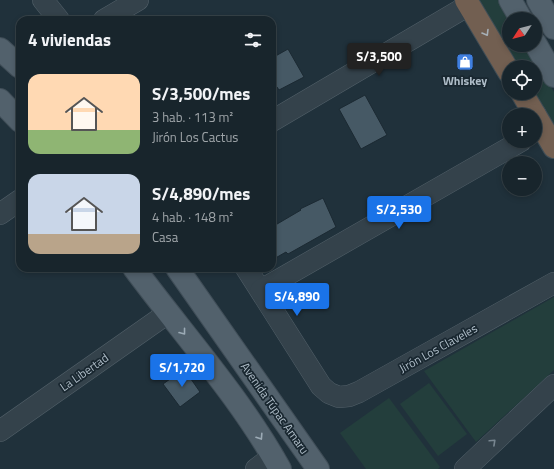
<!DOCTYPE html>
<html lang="es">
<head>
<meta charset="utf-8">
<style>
	:root { --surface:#18252c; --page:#253138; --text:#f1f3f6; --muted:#9fa5a9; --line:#364248; --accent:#1a73e8 }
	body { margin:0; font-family:"Titillium Web",sans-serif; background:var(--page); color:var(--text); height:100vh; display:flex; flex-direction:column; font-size:15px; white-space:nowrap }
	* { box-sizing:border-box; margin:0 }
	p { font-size:13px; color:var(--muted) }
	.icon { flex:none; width:22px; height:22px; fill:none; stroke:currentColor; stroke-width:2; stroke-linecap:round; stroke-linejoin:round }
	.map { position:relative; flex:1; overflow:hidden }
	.panel { position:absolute; left:16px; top:16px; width:260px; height:256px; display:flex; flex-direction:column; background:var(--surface); border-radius:12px; box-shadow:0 2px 6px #0003,0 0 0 1px var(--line) }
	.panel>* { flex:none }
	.needle { width:26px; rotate:234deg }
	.tools { position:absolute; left:502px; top:12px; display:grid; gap:8px }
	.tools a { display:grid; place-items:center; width:40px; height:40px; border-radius:50%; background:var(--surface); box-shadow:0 2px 6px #0003,0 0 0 1px var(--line); font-size:20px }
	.price { position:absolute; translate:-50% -34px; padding:0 9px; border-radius:4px; background:var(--accent); color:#fff; font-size:13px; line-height:26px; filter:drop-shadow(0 1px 2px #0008) }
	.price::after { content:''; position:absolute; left:50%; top:24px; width:12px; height:9px; margin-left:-6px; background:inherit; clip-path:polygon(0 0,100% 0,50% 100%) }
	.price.current { background:#222; color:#fff }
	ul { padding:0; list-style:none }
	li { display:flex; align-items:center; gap:12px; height:100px; padding:0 12px }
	li span { display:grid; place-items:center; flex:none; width:112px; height:80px; border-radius:12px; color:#555 }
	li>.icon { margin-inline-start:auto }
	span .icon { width:48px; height:48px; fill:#fffc; stroke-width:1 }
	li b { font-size:17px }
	h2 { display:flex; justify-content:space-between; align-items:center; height:48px; padding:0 12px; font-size:17px }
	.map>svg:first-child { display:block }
	.green { fill:#233e3c }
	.building { fill:#465965; stroke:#1b2932 }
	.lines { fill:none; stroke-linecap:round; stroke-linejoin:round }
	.minor-casing { stroke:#526069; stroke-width:22 }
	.major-casing { stroke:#404e58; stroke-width:24 }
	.highway-casing { stroke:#3f4d56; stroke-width:24 }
	.minor { stroke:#34424b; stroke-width:21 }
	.major { stroke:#52616c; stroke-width:22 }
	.highway { stroke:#725f51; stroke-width:22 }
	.oneway { stroke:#a6afb6 }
	.oneway2 { stroke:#9cabb6 }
	.oneway3 { stroke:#788690 }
	.labels { text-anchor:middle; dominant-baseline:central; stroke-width:3.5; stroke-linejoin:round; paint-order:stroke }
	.poi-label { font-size:12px; font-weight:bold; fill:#afbdc8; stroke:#192730 }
	.street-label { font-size:12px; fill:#afbdc8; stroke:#192730 }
</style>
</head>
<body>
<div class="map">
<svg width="554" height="469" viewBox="0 0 554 469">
	<rect width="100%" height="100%" fill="#20313b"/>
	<!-- green -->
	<g class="green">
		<path d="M479,0H501L509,19V45H527L554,92V130L532,93H535V67H517Z"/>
		<path d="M554,297V370L476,442L424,371Z"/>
		<path d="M429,383L467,434L438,456L400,404Z"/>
		<path d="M389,398L440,467L438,469H366L340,433Z"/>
	</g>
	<!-- building -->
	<g class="building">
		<path d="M288,49L304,77L279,90L277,87L272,90V58Z"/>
		<path d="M365,95L387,135L361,149L339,109Z"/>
		<path d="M323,198L336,227L288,254L286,252L272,260V227L301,210L300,209Z"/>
		<path d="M184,369L200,392L180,407L163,384Z"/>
	</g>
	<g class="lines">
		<defs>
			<g id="minor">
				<path d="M43,0L59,20"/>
				<path d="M104,20L138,0"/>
				<path d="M272,121L469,5"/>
				<path d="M0,214L20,200"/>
				<path d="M246,268L321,386L329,393L339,397L349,396L359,392L554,283"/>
				<path d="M261,290L521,141"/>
				<path d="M0,431L168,313"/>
				<path d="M256,469L273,456"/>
				<path d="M465,469L554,385"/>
			</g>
			<g id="major">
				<path d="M510,0L521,19"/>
				<path d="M538,0L554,28"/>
				<path d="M535,43L554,76"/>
				<path d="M0,49L20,67"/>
				<path d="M0,100L20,121"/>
				<path d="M134,268C183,334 240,397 280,469"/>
				<path d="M177,268L318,469"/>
			</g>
			<g id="highway">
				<path d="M466,0L509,72"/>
				<path d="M522,93L535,115"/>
				<path d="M535,115L554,147"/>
			</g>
		</defs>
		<!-- minor casing -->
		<use href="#minor" class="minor-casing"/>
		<!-- major casing -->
		<use href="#major" class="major-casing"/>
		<!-- highway casing -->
		<use href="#highway" class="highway-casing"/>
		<!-- minor -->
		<use href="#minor" class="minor"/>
		<!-- major -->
		<use href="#major" class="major"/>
		<!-- highway -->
		<use href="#highway" class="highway"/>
	</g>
	<!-- one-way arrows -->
	<defs><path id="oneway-chevron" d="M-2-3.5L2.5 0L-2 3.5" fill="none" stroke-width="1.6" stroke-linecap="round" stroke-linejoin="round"/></defs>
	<use class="oneway" href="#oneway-chevron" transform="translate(486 33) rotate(59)"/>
	<g class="oneway2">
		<use href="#oneway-chevron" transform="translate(183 332) rotate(52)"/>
		<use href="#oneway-chevron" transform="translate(260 437) rotate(57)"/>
	</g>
	<use class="oneway3" href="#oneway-chevron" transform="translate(493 442) rotate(-43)"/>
	<!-- icons -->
	<defs>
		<symbol id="shop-square" viewBox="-11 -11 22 22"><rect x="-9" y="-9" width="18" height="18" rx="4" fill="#3f7fe0" stroke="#192730"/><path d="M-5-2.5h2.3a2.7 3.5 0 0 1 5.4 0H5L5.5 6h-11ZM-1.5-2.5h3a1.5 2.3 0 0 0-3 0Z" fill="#fff"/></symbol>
	</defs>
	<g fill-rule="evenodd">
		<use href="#shop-square" x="455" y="52" width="20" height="20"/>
	</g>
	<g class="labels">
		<!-- poi labels -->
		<g class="poi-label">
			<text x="465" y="80">Whiskey</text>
		</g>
		<!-- street labels -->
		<g class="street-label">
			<text transform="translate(438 348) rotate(-29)">Jirón Los Claveles</text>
			<text transform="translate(84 372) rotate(-35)">La Libertad</text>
			<text transform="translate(275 408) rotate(55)">Avenida Túpac Amaru</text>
		</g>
	</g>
</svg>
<div class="tools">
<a><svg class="needle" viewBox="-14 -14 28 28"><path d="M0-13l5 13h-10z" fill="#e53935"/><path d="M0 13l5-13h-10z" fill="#9fa5a9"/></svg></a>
<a><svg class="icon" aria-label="locate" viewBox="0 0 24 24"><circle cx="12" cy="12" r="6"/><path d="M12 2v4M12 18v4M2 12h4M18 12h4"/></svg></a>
<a>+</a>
<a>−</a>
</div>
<b class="price current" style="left:379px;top:77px">S/3,500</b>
<b class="price" style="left:399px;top:230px">S/2,530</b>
<b class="price" style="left:297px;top:317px">S/4,890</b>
<b class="price" style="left:182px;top:388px">S/1,720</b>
<section class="panel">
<h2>4 viviendas<svg class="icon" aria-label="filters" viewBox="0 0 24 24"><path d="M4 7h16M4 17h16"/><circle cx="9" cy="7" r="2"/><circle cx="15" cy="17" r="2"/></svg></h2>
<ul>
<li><span style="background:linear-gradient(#ffd9b3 70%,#8fb573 0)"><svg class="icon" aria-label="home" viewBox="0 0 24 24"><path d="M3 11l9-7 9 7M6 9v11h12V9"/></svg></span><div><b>S/3,500/mes</b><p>3 hab. · 113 m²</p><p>Jirón Los Cactus</p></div></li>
<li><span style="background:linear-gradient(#c9d6e8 75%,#b9a48a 0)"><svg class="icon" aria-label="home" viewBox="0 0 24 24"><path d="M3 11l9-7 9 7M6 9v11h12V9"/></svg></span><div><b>S/4,890/mes</b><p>4 hab. · 148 m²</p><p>Casa</p></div></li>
</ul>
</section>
</div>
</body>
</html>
